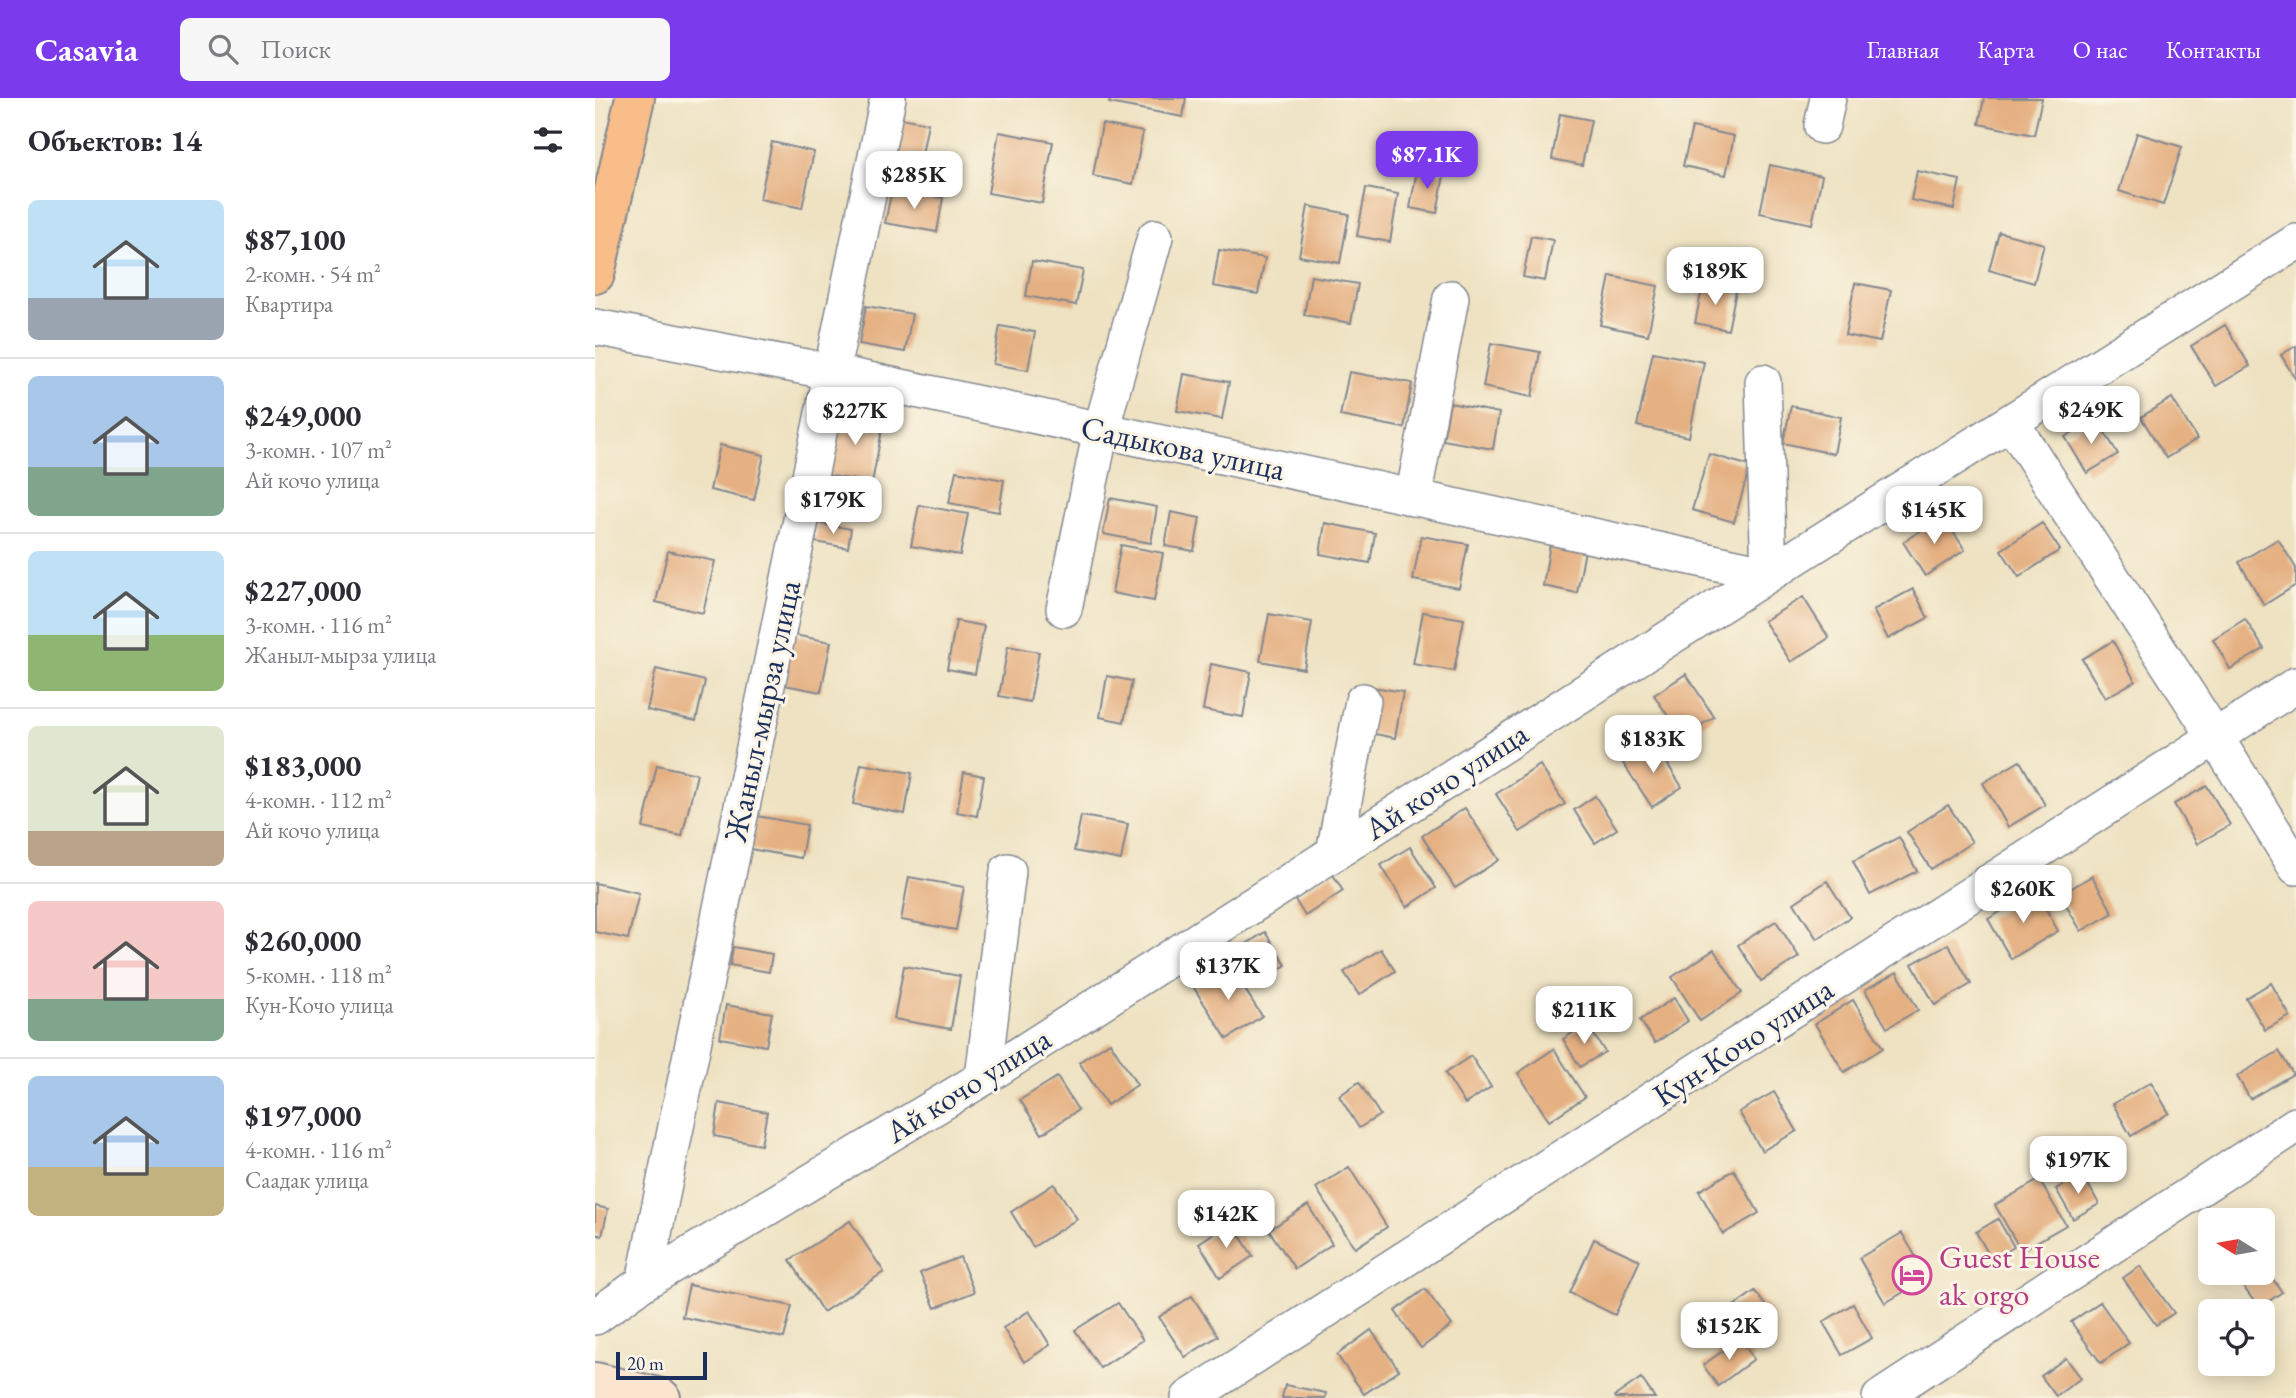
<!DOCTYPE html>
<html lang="ru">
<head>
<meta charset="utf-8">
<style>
	:root { --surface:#fff; --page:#f7f7f7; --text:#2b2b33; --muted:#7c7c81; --line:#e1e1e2; --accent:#7c3aed }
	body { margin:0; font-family:"EB Garamond",serif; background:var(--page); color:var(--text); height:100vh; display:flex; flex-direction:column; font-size:26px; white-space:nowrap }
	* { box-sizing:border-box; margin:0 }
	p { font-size:23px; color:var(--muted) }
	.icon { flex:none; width:38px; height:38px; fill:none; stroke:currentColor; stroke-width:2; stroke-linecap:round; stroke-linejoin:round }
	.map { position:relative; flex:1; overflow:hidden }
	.drawer { display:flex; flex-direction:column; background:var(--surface); width:595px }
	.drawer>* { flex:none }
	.needle { width:46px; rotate:281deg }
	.fabs { position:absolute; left:1603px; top:1110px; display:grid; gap:14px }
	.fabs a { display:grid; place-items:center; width:77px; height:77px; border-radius:10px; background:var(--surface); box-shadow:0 4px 18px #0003; font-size:35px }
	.scale { position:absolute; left:21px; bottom:18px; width:91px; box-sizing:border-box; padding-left:7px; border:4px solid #1b2f5e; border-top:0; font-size:19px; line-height:24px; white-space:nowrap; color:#1b2f5e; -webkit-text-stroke:5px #fcf5e5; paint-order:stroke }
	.price { position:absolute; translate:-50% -60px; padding:0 16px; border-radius:14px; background:#fff; color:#222; font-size:23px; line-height:46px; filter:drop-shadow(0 2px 4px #0008) }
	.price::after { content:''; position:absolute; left:50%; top:42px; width:21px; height:16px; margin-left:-10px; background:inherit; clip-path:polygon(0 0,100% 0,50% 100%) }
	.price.current { background:var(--accent); color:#fff }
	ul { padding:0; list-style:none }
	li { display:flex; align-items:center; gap:21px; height:175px; padding:0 28px }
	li+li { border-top:2px solid var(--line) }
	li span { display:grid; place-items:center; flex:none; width:196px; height:140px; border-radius:10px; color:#555 }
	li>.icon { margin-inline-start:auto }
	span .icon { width:84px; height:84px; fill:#fffc; stroke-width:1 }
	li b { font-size:30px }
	h2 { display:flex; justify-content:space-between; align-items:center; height:84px; padding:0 28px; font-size:30px }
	header { display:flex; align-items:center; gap:42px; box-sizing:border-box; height:98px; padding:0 35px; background:var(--accent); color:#fff }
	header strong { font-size:33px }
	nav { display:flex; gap:38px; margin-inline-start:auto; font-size:24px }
	.search { width:490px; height:63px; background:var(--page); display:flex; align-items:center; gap:18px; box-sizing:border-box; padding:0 24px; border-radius:10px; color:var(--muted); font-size:26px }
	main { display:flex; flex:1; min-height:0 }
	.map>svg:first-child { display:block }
	.building { fill:#e5b183 }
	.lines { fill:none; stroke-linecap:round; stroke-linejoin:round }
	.street-casing { stroke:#848890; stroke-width:38 }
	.secondary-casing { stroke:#848890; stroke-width:42 }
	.primary-casing { stroke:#848890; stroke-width:42 }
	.street { stroke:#fff; stroke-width:35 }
	.secondary { stroke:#fce5cf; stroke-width:38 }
	.primary { stroke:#f8bd88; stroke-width:38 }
	.labels { text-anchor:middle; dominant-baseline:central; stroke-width:6; stroke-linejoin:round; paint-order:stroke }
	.street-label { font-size:32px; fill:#1b2f5e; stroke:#fcf5e5 }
	.hotel-label { font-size:32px; fill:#b23c85; stroke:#fcf5e5; text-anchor:start }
</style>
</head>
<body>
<header>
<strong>Casavia</strong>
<div class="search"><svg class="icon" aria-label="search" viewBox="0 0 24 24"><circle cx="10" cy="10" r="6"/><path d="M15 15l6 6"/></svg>Поиск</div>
<nav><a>Главная</a><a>Карта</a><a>О нас</a><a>Контакты</a></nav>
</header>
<main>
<section class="drawer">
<h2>Объектов: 14<svg class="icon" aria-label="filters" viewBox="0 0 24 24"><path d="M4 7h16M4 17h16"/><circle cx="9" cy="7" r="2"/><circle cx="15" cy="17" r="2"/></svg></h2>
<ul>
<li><span style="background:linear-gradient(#bfe0f5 70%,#9aa5b1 0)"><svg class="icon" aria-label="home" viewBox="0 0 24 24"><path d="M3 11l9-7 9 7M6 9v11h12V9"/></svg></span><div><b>$87,100</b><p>2-комн. · 54 m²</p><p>Квартира</p></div></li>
<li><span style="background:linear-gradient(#a9c7e8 65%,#7fa58c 0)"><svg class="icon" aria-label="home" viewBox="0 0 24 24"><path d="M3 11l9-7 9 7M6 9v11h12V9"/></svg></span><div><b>$249,000</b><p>3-комн. · 107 m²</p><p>Ай кочо улица</p></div></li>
<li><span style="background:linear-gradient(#bfe0f5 60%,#8fb573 0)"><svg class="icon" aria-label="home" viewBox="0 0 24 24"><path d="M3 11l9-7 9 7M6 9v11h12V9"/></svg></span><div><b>$227,000</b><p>3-комн. · 116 m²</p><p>Жаныл-мырза улица</p></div></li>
<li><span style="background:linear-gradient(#dfe7d0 75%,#b9a48a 0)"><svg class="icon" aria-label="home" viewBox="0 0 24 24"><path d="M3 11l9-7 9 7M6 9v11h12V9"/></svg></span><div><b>$183,000</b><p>4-комн. · 112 m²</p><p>Ай кочо улица</p></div></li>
<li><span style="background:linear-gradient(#f6c9c9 70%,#7fa58c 0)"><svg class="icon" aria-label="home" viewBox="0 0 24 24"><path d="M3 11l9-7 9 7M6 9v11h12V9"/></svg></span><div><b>$260,000</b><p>5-комн. · 118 m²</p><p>Кун-Кочо улица</p></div></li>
<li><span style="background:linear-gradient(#a9c7e8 65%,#c2b280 0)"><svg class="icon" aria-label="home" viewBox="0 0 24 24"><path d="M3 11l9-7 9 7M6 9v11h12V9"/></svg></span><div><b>$197,000</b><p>4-комн. · 116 m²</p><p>Саадак улица</p></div></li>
</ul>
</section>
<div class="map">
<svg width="1701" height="1300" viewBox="0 0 1701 1300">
	<rect width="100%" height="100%" fill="#fcf5e5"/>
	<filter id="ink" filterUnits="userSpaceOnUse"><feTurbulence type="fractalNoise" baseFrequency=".0143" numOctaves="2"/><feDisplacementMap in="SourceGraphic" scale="14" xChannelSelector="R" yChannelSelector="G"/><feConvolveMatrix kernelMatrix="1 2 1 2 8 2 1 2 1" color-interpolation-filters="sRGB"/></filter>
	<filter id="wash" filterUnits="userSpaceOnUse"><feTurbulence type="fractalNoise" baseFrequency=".00686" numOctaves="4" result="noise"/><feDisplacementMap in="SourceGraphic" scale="28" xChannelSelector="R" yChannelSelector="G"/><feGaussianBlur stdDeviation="1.57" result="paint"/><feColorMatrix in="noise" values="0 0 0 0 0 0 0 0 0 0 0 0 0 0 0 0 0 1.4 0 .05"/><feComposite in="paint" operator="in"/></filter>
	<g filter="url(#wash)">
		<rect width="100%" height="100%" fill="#eee2c2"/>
		<g id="blocks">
			<!-- building -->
			<g class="building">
				<path d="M515,0H591L588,19L514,5Z"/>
				<path d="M1389,0H1447L1439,37L1384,26Z"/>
				<path d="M965,16L996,22L987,67L957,61Z"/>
				<path d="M306,20L333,25L325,67L298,62Z"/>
				<path d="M507,26L548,34L538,86L498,78Z"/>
				<path d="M1097,29L1139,38L1131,77L1088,68Z"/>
				<path d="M404,34L458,44L447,105L393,95Z"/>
				<path d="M1542,35L1587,49L1568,107L1524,93Z"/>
				<path d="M177,44L219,54L207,110L165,101Z"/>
				<path d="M1175,67L1227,78L1217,126L1165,115Z"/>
				<path d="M822,72L849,77L842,115L815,110Z"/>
				<path d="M1322,73L1365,82L1359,111L1316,102Z"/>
				<path d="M771,90L803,96L795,144L762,138Z"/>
				<path d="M297,91L348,100L342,134L290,125Z"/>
				<path d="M713,108L754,116L745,165L704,158Z"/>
				<path d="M1404,134L1449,146L1439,185L1394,172Z"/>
				<path d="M936,138L958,142L950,183L928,179Z"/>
				<path d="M624,152L670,160L663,196L618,188Z"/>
				<path d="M437,163L488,172L481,207L431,198Z"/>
				<path d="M716,178L763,186L756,225L709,217Z"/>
				<path d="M1015,178L1063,188L1053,237L1005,227Z"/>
				<path d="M1260,185L1296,192L1285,244L1250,237Z"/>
				<path d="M1108,186L1141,193L1133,232L1100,225Z"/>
				<path d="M271,208L317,216L310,254L264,246Z"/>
				<path d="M1630,227L1655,268L1621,288L1596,248Z"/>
				<path d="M405,228L440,234L433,272L398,266Z"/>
				<path d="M896,245L945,254L937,299L888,289Z"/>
				<path d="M1701,248V282L1686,257Z"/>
				<path d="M1058,254L1109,264L1094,339L1042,328Z"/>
				<path d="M754,274L817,285L809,330L745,318Z"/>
				<path d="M589,276L634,284L627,321L582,313Z"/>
				<path d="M1577,300L1602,341L1571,360L1546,319Z"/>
				<path d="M855,305L904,315L898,351L848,342Z"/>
				<path d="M1196,308L1246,319L1239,356L1188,345Z"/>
				<path d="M243,313L289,321L277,385L231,377Z"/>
				<path d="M1501,320L1523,356L1492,375L1470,339Z"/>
				<path d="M125,347L169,357L159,402L115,392Z"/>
				<path d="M1114,356L1155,368L1139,424L1097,412Z"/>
				<path d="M361,373L409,382L404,414L354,405Z"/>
				<path d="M515,400L562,409L556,445L508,436Z"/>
				<path d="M324,407L373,416L365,457L316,448Z"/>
				<path d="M576,414L605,420L599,453L570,448Z"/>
				<path d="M1348,418L1370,452L1330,478L1308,444Z"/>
				<path d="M223,425L256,431L253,450L220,444Z"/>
				<path d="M730,425L780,435L775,465L725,456Z"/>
				<path d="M1447,425L1465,452L1424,479L1406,452Z"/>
				<path d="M826,438L873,446L864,490L818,482Z"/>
				<path d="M956,440L991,447L982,495L948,488Z"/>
				<path d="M1683,441L1701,470V487L1669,507L1644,464Z"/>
				<path d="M526,447L568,455L559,503L517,495Z"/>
				<path d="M73,453L120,463L108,515L61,504Z"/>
				<path d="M1318,491L1333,520L1293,541L1278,512Z"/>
				<path d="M1208,499L1234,540L1196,564L1169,523Z"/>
				<path d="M828,514L869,521L859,573L818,566Z"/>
				<path d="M674,516L717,524L709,571L665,563Z"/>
				<path d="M1650,521L1669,551L1635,571L1618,541Z"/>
				<path d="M361,523L389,528L380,576L352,571Z"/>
				<path d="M194,536L236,544L226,594L184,586Z"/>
				<path d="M1518,543L1540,583L1510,600L1487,561Z"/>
				<path d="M413,548L444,554L435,604L404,598Z"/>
				<path d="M616,566L656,574L648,619L608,612Z"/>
				<path d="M61,571L110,583L101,623L52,612Z"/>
				<path d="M1091,576L1119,619L1087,639L1059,597Z"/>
				<path d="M512,578L537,583L529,624L505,619Z"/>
				<path d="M778,589L808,594L800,640L770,634Z"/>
				<path d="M1059,645L1087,689L1057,709L1028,665Z"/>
				<path d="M1425,663L1450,707L1413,729L1388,685Z"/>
				<path d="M266,666L317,675L310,716L258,706Z"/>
				<path d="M62,667L102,676L87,738L48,730Z"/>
				<path d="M945,667L970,706L925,734L901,696Z"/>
				<path d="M369,674L389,678L382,718L362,714Z"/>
				<path d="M1612,688L1635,727L1602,746L1579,706Z"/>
				<path d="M1000,698L1022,731L1000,745L979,712Z"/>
				<path d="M1353,707L1377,744L1336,771L1312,734Z"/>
				<path d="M870,710L904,762L860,790L827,738Z"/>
				<path d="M162,718L212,727L206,760L155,751Z"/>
				<path d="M486,718L533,726L526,762L479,753Z"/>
				<path d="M1304,739L1322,773L1275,797L1258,763Z"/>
				<path d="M815,749L841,790L812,809L786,767Z"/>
				<path d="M737,775L748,793L710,818L699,800Z"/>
				<path d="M1497,778L1518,815L1486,833L1465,797Z"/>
				<path d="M314,779L369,789L361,832L306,822Z"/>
				<path d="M1232,783L1255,819L1222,841L1199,805Z"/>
				<path d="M0,785L44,795L33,841L0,834Z"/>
				<path d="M1441,793L1463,833L1416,861L1393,821Z"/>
				<path d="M1181,823L1204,859L1166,883L1143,847Z"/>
				<path d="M670,834L691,867L671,880L650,847Z"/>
				<path d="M1353,846L1376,886L1340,907L1317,866Z"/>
				<path d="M138,849L177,856L174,874L135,867Z"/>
				<path d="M786,851L800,873L764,897L749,874Z"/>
				<path d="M1119,852L1147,895L1105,923L1077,879Z"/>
				<path d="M634,867L667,918L632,941L599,890Z"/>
				<path d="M309,868L365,878L356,931L299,921Z"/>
				<path d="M1302,874L1323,912L1292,930L1270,892Z"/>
				<path d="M1676,885L1695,918L1670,932L1651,900Z"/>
				<path d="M1079,900L1093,923L1060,945L1045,922Z"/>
				<path d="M1258,902L1288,950L1249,974L1220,926Z"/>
				<path d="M131,907L177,915L171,948L125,940Z"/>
				<path d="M992,926L1010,954L985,969L968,941Z"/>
				<path d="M515,944L542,987L512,1007L484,964Z"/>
				<path d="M959,951L990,999L954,1023L923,975Z"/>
				<path d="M1684,953L1698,976L1655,1001L1642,978Z"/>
				<path d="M876,958L896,989L870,1006L850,975Z"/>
				<path d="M462,979L483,1012L447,1036L425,1002Z"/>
				<path d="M764,984L785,1017L764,1030L744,998Z"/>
				<path d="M1556,984L1574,1015L1536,1038L1518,1006Z"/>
				<path d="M1179,994L1202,1033L1167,1053L1144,1014Z"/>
				<path d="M124,1005L172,1014L166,1047L119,1038Z"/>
				<path d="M754,1069L792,1129L760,1150L721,1090Z"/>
				<path d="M1139,1072L1164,1115L1128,1136L1104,1093Z"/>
				<path d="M1487,1075L1504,1106L1478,1121L1461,1091Z"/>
				<path d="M1444,1082L1471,1127L1426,1153L1400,1107Z"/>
				<path d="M459,1086L482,1121L438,1149L416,1114Z"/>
				<path d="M713,1107L737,1146L700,1171L674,1132Z"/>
				<path d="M0,1108L13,1111L7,1138L0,1136Z"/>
				<path d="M1403,1121L1419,1149L1397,1162L1381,1134Z"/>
				<path d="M255,1123L289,1174L228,1214L195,1162Z"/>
				<path d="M636,1124L658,1158L625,1180L604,1145Z"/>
				<path d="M1307,1135L1333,1180L1290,1205L1264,1160Z"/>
				<path d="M999,1141L1045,1162L1020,1217L975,1195Z"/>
				<path d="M365,1159L379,1194L340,1210L325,1175Z"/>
				<path d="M1668,1167L1687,1194L1664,1210L1642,1180L1649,1174H1668Z"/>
				<path d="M1545,1168L1579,1215L1561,1227L1528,1180Z"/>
				<path d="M94,1187L197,1208L189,1240L87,1219Z"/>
				<path d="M830,1191L857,1227L826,1250L800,1213Z"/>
				<path d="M1160,1193L1176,1215L1147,1235L1132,1213Z"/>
				<path d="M597,1198L623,1238L590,1259L564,1219Z"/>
				<path d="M1505,1204L1534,1245L1506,1265L1476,1224Z"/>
				<path d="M523,1205L548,1242L505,1270L480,1232Z"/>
				<path d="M1258,1206L1277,1240L1247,1257L1228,1224Z"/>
				<path d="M434,1213L455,1247L429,1264L408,1230Z"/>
				<path d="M776,1232L804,1272L769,1296L742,1257Z"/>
				<path d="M1145,1241L1159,1261L1123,1288L1108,1267Z"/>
				<path d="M1471,1260L1486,1280L1461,1298L1446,1278Z"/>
				<path d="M1046,1280L1060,1300H1021L1020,1298Z"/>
				<path d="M690,1287L731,1295L730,1300H687Z"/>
			</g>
		</g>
	</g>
	<g filter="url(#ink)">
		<use href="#blocks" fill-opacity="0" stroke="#848890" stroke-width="2"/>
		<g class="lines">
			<defs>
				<g id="street">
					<path d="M1227,28L1233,0"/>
					<path d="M0,229L237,274L1174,476L1168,284"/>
					<path d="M1416,324L1621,640L1701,769"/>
					<path d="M818,400L856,200"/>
					<path d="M469,511L506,332L560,139"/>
					<path d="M739,755L768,603"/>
					<path d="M388,980L413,773"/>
					<path d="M49,1184L293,0"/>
					<path d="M0,1219L49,1184L388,980L1174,476L1701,144"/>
					<path d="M594,1300L1701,587"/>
					<path d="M1285,1300L1701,1027"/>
				</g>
				<path id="secondary" d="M0,1284L66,1300"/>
				<path id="primary" d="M0,176L40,0"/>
			</defs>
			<!-- street casing -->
			<use href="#street" class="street-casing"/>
			<!-- secondary casing -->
			<use href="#secondary" class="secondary-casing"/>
			<!-- primary casing -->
			<use href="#primary" class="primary-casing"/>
			<!-- street -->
			<use href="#street" class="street"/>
			<!-- secondary -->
			<use href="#secondary" class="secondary"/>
			<!-- primary -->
			<use href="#primary" class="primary"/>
		</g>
	</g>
	<!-- icons -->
	<defs>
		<symbol id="hotel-ring" viewBox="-11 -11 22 22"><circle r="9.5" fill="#fcf5e5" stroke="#d1479c" stroke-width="1.5"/><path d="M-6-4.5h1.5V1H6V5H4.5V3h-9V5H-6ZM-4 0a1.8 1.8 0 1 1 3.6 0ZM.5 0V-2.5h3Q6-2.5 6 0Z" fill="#d1479c"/></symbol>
	</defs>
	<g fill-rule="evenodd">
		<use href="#hotel-ring" x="1295" y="1155" width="44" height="44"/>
	</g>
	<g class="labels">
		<!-- street labels -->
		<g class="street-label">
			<text transform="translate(588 350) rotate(12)">Садыкова улица</text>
			<text transform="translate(167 613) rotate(-78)">Жаныл-мырза улица</text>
			<text transform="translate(851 683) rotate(-33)">Ай кочо улица</text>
			<text transform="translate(1148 944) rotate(-33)">Кун-Кочо улица</text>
			<text transform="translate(373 987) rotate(-32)">Ай кочо улица</text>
		</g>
		<!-- hotel labels -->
		<g class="hotel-label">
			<text x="1344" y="1159">Guest House<tspan x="1344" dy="37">ak orgo</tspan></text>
		</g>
	</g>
</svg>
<div class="fabs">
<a><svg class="needle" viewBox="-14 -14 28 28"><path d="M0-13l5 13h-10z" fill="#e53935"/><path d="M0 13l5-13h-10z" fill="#7c7c81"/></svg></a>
<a><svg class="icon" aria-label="locate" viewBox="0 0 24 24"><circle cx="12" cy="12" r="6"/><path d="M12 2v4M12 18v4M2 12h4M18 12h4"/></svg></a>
</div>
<div class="scale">20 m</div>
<b class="price current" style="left:832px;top:93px">$87.1K</b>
<b class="price" style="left:319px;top:113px">$285K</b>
<b class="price" style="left:1120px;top:209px">$189K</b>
<b class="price" style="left:1496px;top:348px">$249K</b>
<b class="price" style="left:260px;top:349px">$227K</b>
<b class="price" style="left:238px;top:438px">$179K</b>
<b class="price" style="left:1339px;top:448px">$145K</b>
<b class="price" style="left:1058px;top:677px">$183K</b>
<b class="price" style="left:1428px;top:827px">$260K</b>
<b class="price" style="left:633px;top:904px">$137K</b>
<b class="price" style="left:989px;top:948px">$211K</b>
<b class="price" style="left:1483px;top:1098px">$197K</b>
<b class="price" style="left:631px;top:1152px">$142K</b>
<b class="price" style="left:1134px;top:1264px">$152K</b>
</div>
</main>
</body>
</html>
